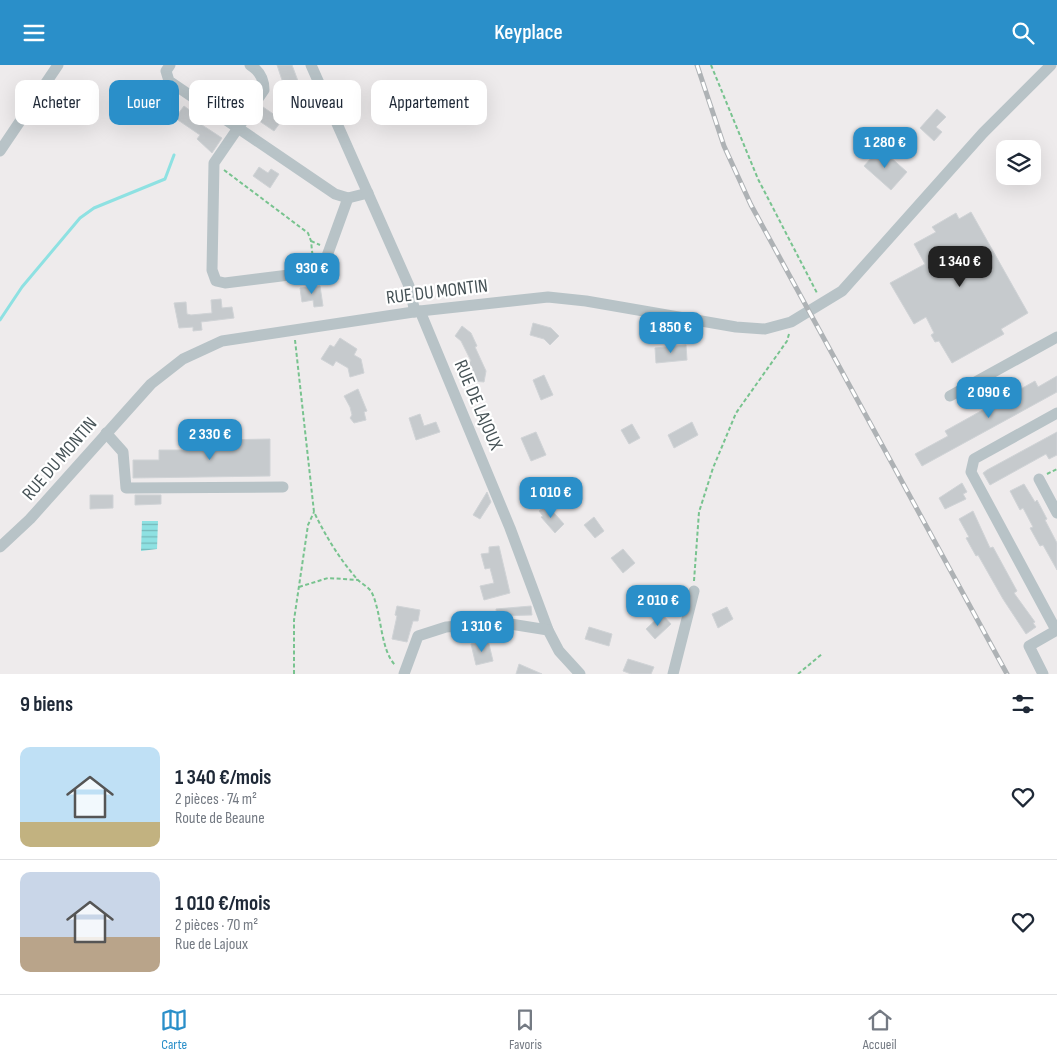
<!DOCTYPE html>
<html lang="fr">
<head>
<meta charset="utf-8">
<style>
	:root { --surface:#fff; --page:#f2f2f3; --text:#1f2937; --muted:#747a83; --line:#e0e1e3; --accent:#2a8fc9 }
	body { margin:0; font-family:"Sofia Sans Condensed",sans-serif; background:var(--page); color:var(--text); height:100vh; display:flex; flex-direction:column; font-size:19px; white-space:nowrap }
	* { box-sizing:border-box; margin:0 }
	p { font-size:16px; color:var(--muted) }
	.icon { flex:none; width:28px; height:28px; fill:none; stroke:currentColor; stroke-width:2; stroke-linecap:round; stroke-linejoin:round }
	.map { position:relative; height:609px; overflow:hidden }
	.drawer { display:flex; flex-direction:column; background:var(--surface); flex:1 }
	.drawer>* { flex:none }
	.hud { position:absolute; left:15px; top:15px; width:500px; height:45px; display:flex; gap:10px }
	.fabs { position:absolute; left:996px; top:75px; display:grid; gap:10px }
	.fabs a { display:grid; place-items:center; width:45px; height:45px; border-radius:10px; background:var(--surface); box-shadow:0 5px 20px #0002; font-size:25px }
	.price { position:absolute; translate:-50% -42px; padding:0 11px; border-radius:10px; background:var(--accent); color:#fff; font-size:16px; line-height:32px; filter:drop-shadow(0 1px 2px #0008) }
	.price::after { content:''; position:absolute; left:50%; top:30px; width:15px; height:11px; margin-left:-8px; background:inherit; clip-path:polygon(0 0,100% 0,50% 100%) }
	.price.selected { background:#222; color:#fff }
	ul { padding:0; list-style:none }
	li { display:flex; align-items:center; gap:15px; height:125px; padding:0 20px }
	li+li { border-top:1px solid var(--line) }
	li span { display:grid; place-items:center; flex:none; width:140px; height:100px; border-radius:10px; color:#555 }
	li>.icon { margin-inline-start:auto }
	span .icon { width:60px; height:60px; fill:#fffc; stroke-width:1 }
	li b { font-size:21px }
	h2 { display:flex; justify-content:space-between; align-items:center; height:60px; padding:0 20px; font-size:21px }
	.pill { padding:0 18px; border-radius:10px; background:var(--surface); box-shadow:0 5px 20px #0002; font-size:18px; line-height:45px }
	.pill.selected { background:var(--accent); color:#fff }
	header { display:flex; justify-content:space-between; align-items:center; height:65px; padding:0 20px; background:var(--accent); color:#fff; font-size:22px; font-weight:600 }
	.tab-bar { display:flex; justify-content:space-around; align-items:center; height:70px; border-top:1px solid var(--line); background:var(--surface); font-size:14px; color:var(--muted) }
	.tab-bar a { display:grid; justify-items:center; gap:2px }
	.tab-bar .selected { color:var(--accent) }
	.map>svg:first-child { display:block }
	.water { fill:url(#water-rules) }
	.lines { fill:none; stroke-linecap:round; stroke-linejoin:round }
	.stream { stroke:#8ee1e2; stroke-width:3 }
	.building { fill:#c6cacd; stroke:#d0d3d6 }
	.path { stroke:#78c38f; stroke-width:2; stroke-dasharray:4 2.5; stroke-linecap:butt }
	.minor { stroke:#b8c3c7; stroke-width:11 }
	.rail-casing { stroke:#aeb2b5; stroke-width:5 }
	.rail { stroke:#fff; stroke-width:3; stroke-dasharray:9; stroke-linecap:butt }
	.labels { text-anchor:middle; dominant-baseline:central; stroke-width:4.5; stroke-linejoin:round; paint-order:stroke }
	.street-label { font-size:19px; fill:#465256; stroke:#fff }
</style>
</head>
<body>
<header><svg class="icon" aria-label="menu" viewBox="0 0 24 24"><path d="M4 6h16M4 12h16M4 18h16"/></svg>Keyplace<svg class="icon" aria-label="search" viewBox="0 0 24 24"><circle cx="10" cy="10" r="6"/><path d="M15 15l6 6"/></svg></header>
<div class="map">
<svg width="1057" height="609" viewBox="0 0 1057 609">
	<defs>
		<pattern id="water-rules" width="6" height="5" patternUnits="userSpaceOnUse" patternTransform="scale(1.25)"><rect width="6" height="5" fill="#8ee1e2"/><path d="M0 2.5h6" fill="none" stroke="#76b9ba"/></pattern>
	</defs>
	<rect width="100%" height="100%" fill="#eeebec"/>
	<!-- water -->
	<path class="water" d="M142,456H158L157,484L141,486Z"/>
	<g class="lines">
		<!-- stream -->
		<path class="stream" d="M0,255L22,222L80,153L94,143L165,114L174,90"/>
	</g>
	<!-- building -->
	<g class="building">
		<path d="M277,0H292L298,16L284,21Z"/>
		<path d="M184,41L199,52L196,56L222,73L212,88L197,74L200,70L175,53Z"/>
		<path d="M263,42L282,55L274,66L255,53Z"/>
		<path d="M937,44L946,52L936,62L942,67L934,76L920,63Z"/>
		<path d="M880,83L907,107L891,125L864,101Z"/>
		<path d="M259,102L268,108L271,104L279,109L270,123L253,111Z"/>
		<path d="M971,147L1028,248L1001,264L1004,269L952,298L939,276L935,277L931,270L934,268L926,252L914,259L890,218L925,199L914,179L936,167L932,162L956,148L959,154Z"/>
		<path d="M320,221L323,241L314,242L313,235L302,237L300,223Z"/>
		<path d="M221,234L222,243L232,242L234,253L201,257L202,265L193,266V262L179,263L174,238L186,237L187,249L191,250L212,248L211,235Z"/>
		<path d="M533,258L551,263L559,271L550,280L544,274L530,270Z"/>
		<path d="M462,261L471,268L477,281L475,282L486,306L484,317L472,316L474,308L469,297L471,296L461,276L455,271Z"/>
		<path d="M340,273L357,284L354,290L361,294L364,308L350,312L348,303L336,296L333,301L321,294L330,280L334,282Z"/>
		<path d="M686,280L687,295L656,298L655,283Z"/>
		<path d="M544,310L553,330L541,335L533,315Z"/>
		<path d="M1057,311V327L922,401L915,389L948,371L945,366L1035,316L1038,322Z"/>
		<path d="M358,324L367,346L364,347L366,355L354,358L350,353L352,350L350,342L344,331Z"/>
		<path d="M420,349L424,361L436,357L440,367L416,375L409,353Z"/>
		<path d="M692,357L698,370L674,383L668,370Z"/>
		<path d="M632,359L640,373L629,379L621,365Z"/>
		<path d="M536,367L546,390L531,396L521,373Z"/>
		<path d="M1057,367V390L1049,394L1046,389L990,420L983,408L987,405Z"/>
		<path d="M270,374V411L133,413V395H159V385H191L190,381L217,380V375Z"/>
		<path d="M962,418L967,427L963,429L966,434L945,444L939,433Z"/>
		<path d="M1024,419L1035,437L1037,435L1047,454L1045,455L1057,478V505L1043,480L1040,481L1030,463L1033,462L1023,443L1020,445L1010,426Z"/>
		<path d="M487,427L491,437L480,454L473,450Z"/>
		<path d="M90,430H113V443L90,444Z"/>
		<path d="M135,430H161V439L135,440Z"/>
		<path d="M547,440L564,459L555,468L541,452L543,451L539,446Z"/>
		<path d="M973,446L990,483L993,482L1017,526L1014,528L1035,557L1033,558L1036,562L1026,569L1003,534L978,490L976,491L966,473L969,472L959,454Z"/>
		<path d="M594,452L604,466L595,473L584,460Z"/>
		<path d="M499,481L510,528L484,535L480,521L494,518L490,503L485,504L481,489L489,488V482Z"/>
		<path d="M623,484L635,498L623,508L611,493Z"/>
		<path d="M397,541L420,545L418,556H413L407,577L392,574L397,551L395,550Z"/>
		<path d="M531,541L532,550L497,551L496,544Z"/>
		<path d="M727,542L733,554L718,563L712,549Z"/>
		<path d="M662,549L671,559L655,574L646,564Z"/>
		<path d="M589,562L612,569L609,581L585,574Z"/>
		<path d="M488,575L493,596L476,600L471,579Z"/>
		<path d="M628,594L654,602L651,609H631L623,606Z"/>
		<path d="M519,599L542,609H516Z"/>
	</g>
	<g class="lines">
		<!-- path -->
		<g class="path">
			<path d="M711,0L758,114L817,228"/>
			<path d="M224,105L308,168L311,176L313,195"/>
			<path d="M311,176L320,180"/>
			<path d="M295,275L314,447C325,470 340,495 358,515C362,519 369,522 372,528C382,549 380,584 395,600"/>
			<path d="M1047,409L1057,404"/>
			<path d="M694,516L699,447L713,403L736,348L787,276L789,269"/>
			<path d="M299,522L328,513L358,515"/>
			<path d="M294,609V555L308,460L314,447"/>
			<path d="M798,609L822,589"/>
		</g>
		<!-- minor -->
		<g class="minor">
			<path d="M170,0L166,6L169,16L335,129L348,133L368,128"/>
			<path d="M250,0C260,6 264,15 264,25L214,98L212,205L216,216L225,218L313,207L323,202L348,133"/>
			<path d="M311,0L409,221L415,247"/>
			<path d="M0,86L58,0"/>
			<path d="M420,246L510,463L548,565L559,586L580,609"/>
			<path d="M950,331L1057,272"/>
			<path d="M106,368L123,387L126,423L283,422"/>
			<path d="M1039,414L1057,448"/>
			<path d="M0,482L30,454L151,319L183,294L222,276L420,246L548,232L586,236L736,262L765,264L791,257L842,226L983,68L1051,0"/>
			<path d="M1056,565L971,407L974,394L1057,348"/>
			<path d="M404,609L418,571L446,562L504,558L548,565"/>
			<path d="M673,609L694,526"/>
			<path d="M1043,609L1029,581L1057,565"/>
		</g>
		<defs>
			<path id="rail" d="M697,0L724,81L751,140L1007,609"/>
		</defs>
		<!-- rail casing -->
		<use href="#rail" class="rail-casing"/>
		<!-- rail -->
		<use href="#rail" class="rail"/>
	</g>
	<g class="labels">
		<!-- street labels -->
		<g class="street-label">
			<text transform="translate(437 227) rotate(-7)">RUE DU MONTIN</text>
			<text transform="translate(478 340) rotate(67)">RUE DE LAJOUX</text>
			<text transform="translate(60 394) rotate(-49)">RUE DU MONTIN</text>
		</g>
	</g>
</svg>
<div class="fabs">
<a><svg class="icon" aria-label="layers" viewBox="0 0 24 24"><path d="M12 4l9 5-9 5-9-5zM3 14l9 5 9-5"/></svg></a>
</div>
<b class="price" style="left:885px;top:104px">1 280 €</b>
<b class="price selected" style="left:960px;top:223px">1 340 €</b>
<b class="price" style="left:312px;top:230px">930 €</b>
<b class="price" style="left:671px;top:289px">1 850 €</b>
<b class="price" style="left:989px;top:354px">2 090 €</b>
<b class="price" style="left:210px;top:396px">2 330 €</b>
<b class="price" style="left:551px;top:454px">1 010 €</b>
<b class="price" style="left:658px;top:562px">2 010 €</b>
<b class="price" style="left:482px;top:588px">1 310 €</b>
<div class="hud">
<a class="pill">Acheter</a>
<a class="pill selected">Louer</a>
<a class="pill">Filtres</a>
<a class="pill">Nouveau</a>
<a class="pill">Appartement</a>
</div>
</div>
<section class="drawer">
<h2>9 biens<svg class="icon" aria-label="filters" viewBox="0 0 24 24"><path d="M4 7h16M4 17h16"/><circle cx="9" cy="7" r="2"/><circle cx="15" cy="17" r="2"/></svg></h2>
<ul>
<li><span style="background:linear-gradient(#bfe0f5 75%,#c2b280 0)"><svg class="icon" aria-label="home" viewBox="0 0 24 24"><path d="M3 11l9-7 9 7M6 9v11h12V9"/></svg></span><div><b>1 340 €/mois</b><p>2 pièces · 74 m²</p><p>Route de Beaune</p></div><svg class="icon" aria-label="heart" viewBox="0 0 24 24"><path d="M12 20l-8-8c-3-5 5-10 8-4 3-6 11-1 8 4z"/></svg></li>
<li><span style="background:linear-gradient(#c9d6e8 65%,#b9a48a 0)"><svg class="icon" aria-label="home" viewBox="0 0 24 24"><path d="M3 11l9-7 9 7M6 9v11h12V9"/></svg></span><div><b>1 010 €/mois</b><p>2 pièces · 70 m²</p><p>Rue de Lajoux</p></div><svg class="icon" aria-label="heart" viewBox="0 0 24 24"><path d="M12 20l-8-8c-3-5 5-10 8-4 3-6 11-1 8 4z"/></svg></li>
</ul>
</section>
<nav class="tab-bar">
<a class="selected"><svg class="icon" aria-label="map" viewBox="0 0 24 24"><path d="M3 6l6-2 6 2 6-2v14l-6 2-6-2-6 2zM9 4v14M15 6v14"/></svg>Carte</a>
<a><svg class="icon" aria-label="saved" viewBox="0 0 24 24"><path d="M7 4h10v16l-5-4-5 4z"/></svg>Favoris</a>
<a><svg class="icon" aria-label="home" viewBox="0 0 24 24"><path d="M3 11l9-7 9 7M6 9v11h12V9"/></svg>Accueil</a>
</nav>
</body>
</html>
